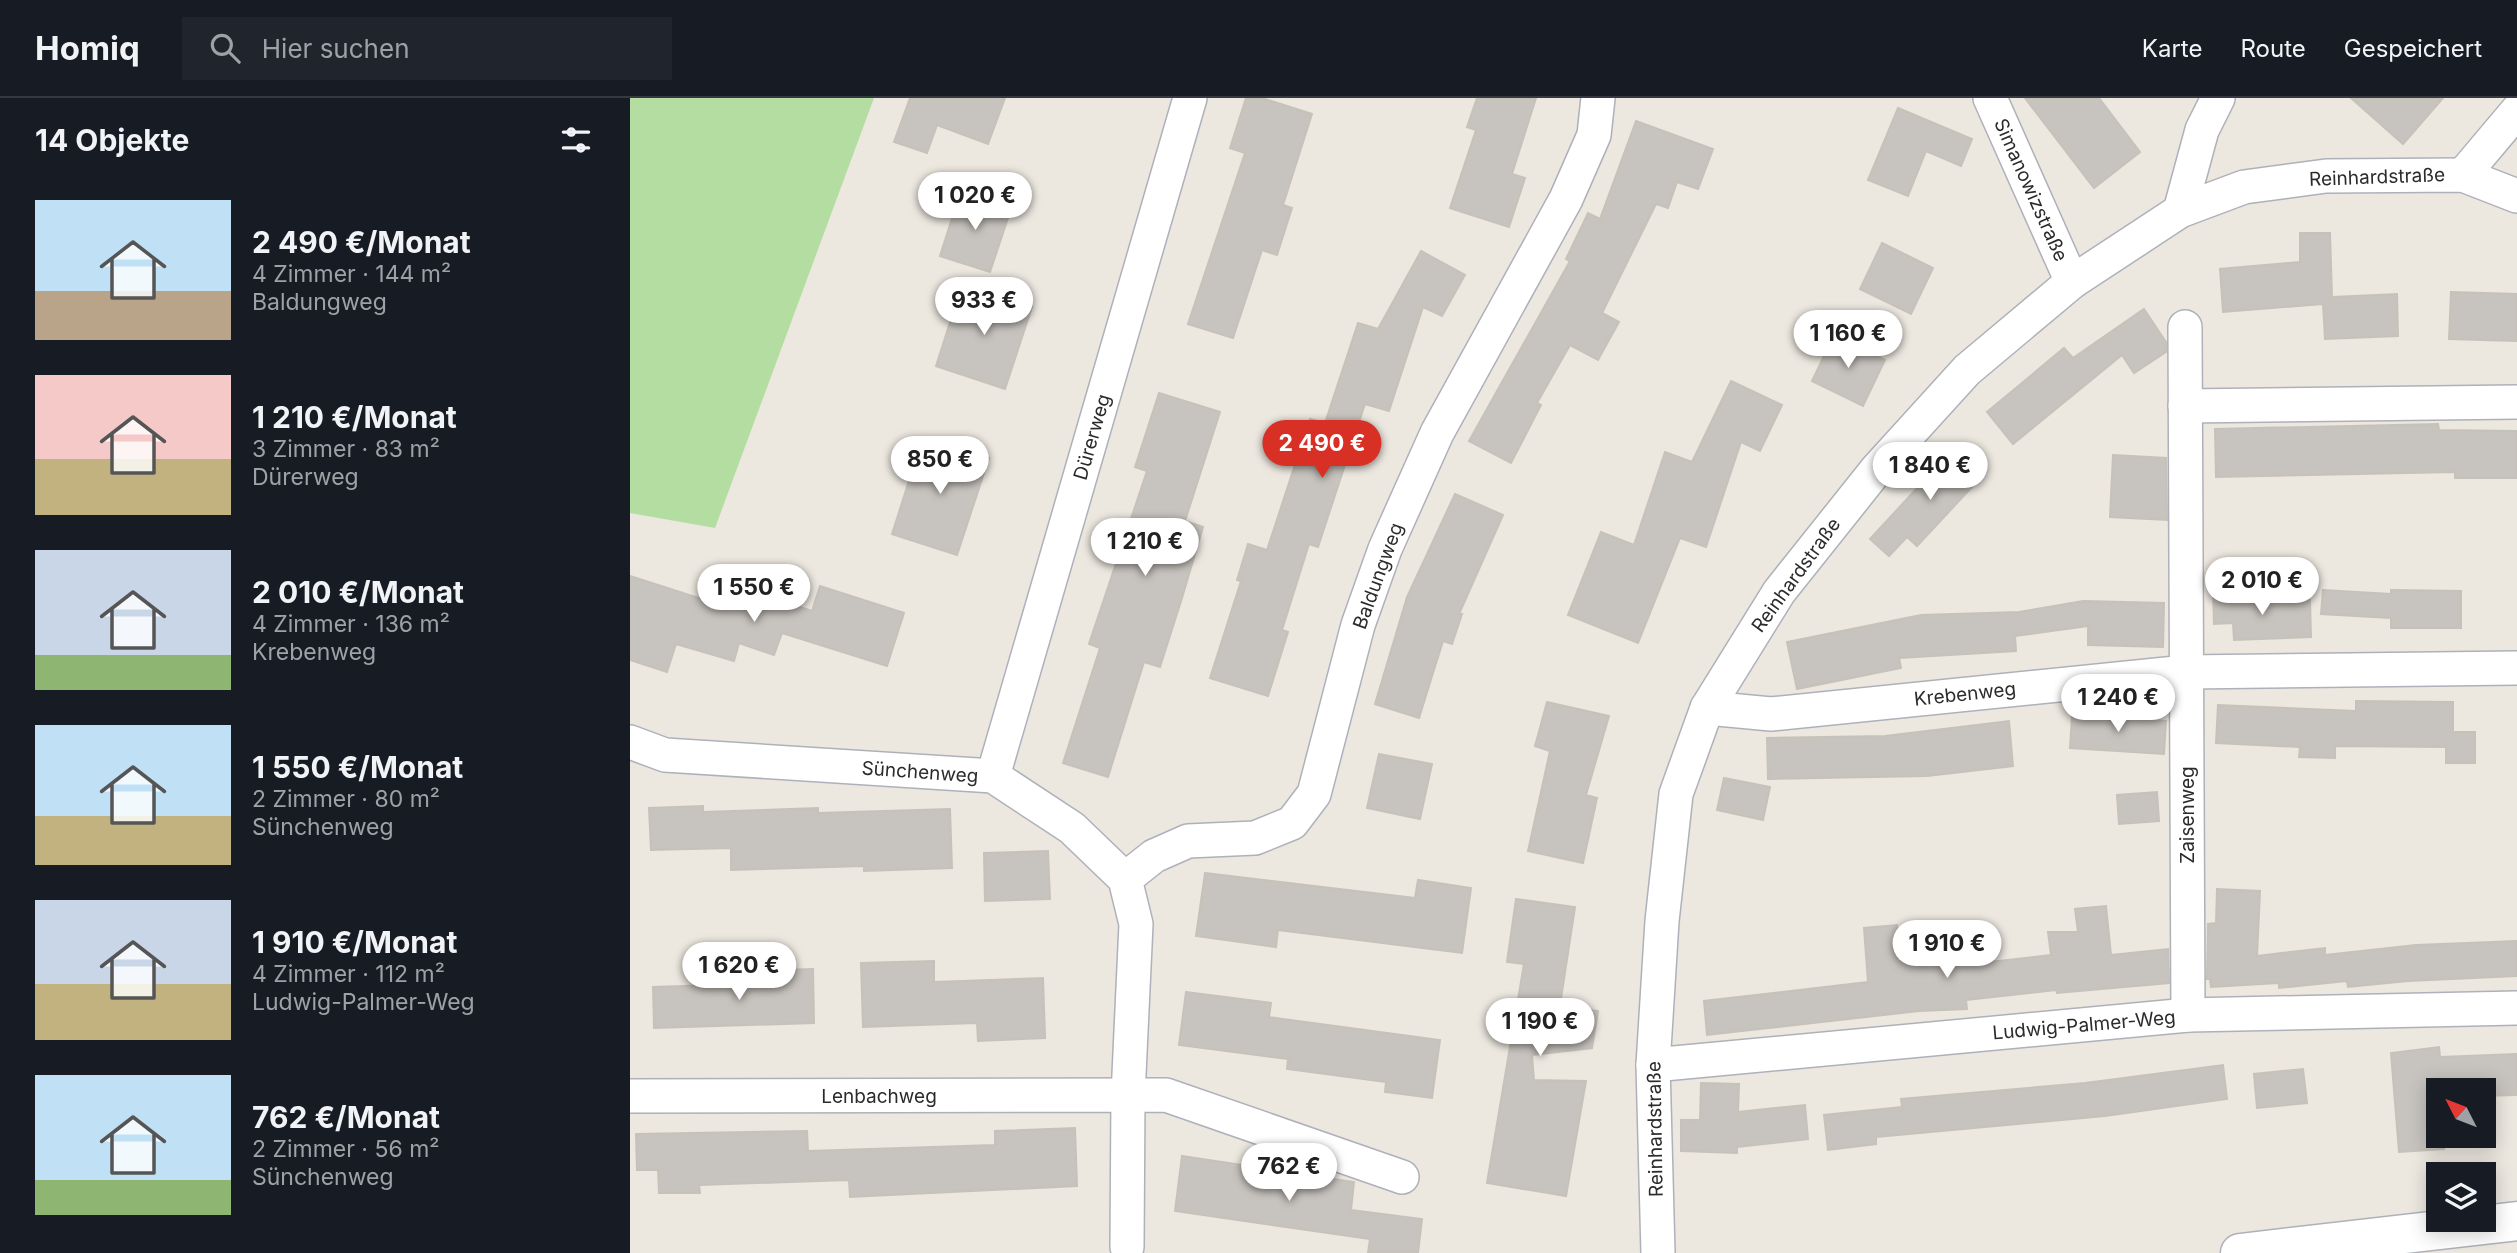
<!DOCTYPE html>
<html lang="de">
<head>
<meta charset="utf-8">
<style>
	:root { --surface:#171b24; --page:#20242c; --text:#f1f3f6; --muted:#9ea1a6; --line:#363941; --accent:#d93025 }
	body { margin:0; font-family:Inter,sans-serif; background:var(--page); color:var(--text); height:100vh; display:flex; flex-direction:column; font-size:26px; white-space:nowrap }
	* { box-sizing:border-box; margin:0 }
	p { font-size:23px; color:var(--muted) }
	.icon { flex:none; width:38px; height:38px; fill:none; stroke:currentColor; stroke-width:2; stroke-linecap:round; stroke-linejoin:round }
	.map { position:relative; flex:1; overflow:hidden }
	.side { display:flex; flex-direction:column; background:var(--surface); width:630px }
	.side>* { flex:none }
	.needle { width:46px; rotate:312deg }
	.fabs { position:absolute; left:1796px; top:980px; display:grid; gap:14px }
	.fabs a { display:grid; place-items:center; width:70px; height:70px; border-radius:0px; background:var(--surface); box-shadow:0 4px 18px #0003; font-size:35px }
	.price { position:absolute; translate:-50% -60px; padding:0 16px; border-radius:24px; background:#fff; color:#222; font-size:23px; line-height:46px; filter:drop-shadow(0 2px 4px #0008) }
	.price::after { content:''; position:absolute; left:50%; top:42px; width:21px; height:16px; margin-left:-10px; background:inherit; clip-path:polygon(0 0,100% 0,50% 100%) }
	.price.active { background:var(--accent); color:#fff }
	ul { padding:0; list-style:none }
	li { display:flex; align-items:center; gap:21px; height:175px; padding:0 35px }
	li span { display:grid; place-items:center; flex:none; width:196px; height:140px; border-radius:0px; color:#555 }
	li>.icon { margin-inline-start:auto }
	span .icon { width:84px; height:84px; fill:#fffc; stroke-width:1 }
	li b { font-size:30px }
	h2 { display:flex; justify-content:space-between; align-items:center; height:84px; padding:0 35px; font-size:30px }
	header { display:flex; align-items:center; gap:42px; box-sizing:border-box; height:98px; padding:0 35px; background:var(--surface); border-bottom:2px solid var(--line) }
	header strong { font-size:33px }
	nav { display:flex; gap:38px; margin-inline-start:auto; font-size:24px }
	.search { width:490px; height:63px; background:var(--page); display:flex; align-items:center; gap:18px; box-sizing:border-box; padding:0 24px; border-radius:0px; color:var(--muted); font-size:26px }
	main { display:flex; flex:1; min-height:0 }
	.map>svg:first-child { display:block }
	.green { fill:#b4dda1 }
	.building { fill:#c7c3be; stroke:#c7c2b9; stroke-width:2 }
	.lines { fill:none; stroke-linecap:round; stroke-linejoin:round }
	.street-casing { stroke:#afb1ba; stroke-width:36 }
	.secondary-casing { stroke:#afb1ba; stroke-width:41 }
	.street { stroke:#fff; stroke-width:33 }
	.secondary { stroke:#fff; stroke-width:38 }
	.labels { text-anchor:middle; dominant-baseline:central; stroke-width:6; stroke-linejoin:round; paint-order:stroke }
	.street-label { font-size:19px; fill:#2b2b2b; stroke:#fff }
</style>
</head>
<body>
<header>
<strong>Homiq</strong>
<div class="search"><svg class="icon" aria-label="search" viewBox="0 0 24 24"><circle cx="10" cy="10" r="6"/><path d="M15 15l6 6"/></svg>Hier suchen</div>
<nav><a>Karte</a><a>Route</a><a>Gespeichert</a></nav>
</header>
<main>
<section class="side">
<h2>14 Objekte<svg class="icon" aria-label="filters" viewBox="0 0 24 24"><path d="M4 7h16M4 17h16"/><circle cx="9" cy="7" r="2"/><circle cx="15" cy="17" r="2"/></svg></h2>
<ul>
<li><span style="background:linear-gradient(#bfe0f5 65%,#b9a48a 0)"><svg class="icon" aria-label="home" viewBox="0 0 24 24"><path d="M3 11l9-7 9 7M6 9v11h12V9"/></svg></span><div><b>2 490 €/Monat</b><p>4 Zimmer · 144 m²</p><p>Baldungweg</p></div></li>
<li><span style="background:linear-gradient(#f6c9c9 60%,#c2b280 0)"><svg class="icon" aria-label="home" viewBox="0 0 24 24"><path d="M3 11l9-7 9 7M6 9v11h12V9"/></svg></span><div><b>1 210 €/Monat</b><p>3 Zimmer · 83 m²</p><p>Dürerweg</p></div></li>
<li><span style="background:linear-gradient(#c9d6e8 75%,#8fb573 0)"><svg class="icon" aria-label="home" viewBox="0 0 24 24"><path d="M3 11l9-7 9 7M6 9v11h12V9"/></svg></span><div><b>2 010 €/Monat</b><p>4 Zimmer · 136 m²</p><p>Krebenweg</p></div></li>
<li><span style="background:linear-gradient(#bfe0f5 65%,#c2b280 0)"><svg class="icon" aria-label="home" viewBox="0 0 24 24"><path d="M3 11l9-7 9 7M6 9v11h12V9"/></svg></span><div><b>1 550 €/Monat</b><p>2 Zimmer · 80 m²</p><p>Sünchenweg</p></div></li>
<li><span style="background:linear-gradient(#c9d6e8 60%,#c2b280 0)"><svg class="icon" aria-label="home" viewBox="0 0 24 24"><path d="M3 11l9-7 9 7M6 9v11h12V9"/></svg></span><div><b>1 910 €/Monat</b><p>4 Zimmer · 112 m²</p><p>Ludwig-Palmer-Weg</p></div></li>
<li><span style="background:linear-gradient(#bfe0f5 75%,#8fb573 0)"><svg class="icon" aria-label="home" viewBox="0 0 24 24"><path d="M3 11l9-7 9 7M6 9v11h12V9"/></svg></span><div><b>762 €/Monat</b><p>2 Zimmer · 56 m²</p><p>Sünchenweg</p></div></li>
</ul>
</section>
<div class="map">
<svg width="1887" height="1155" viewBox="0 0 1887 1155">
	<rect width="100%" height="100%" fill="#ece7df"/>
	<!-- green -->
	<path class="green" d="M0,0H244L85,430L0,415Z"/>
	<!-- building -->
	<g class="building">
		<path d="M280,0H375L358,46L307,27L297,55L264,44Z"/>
		<path d="M616,0H632L682,16L653,107L662,110L647,157L632,152L603,240L558,226L615,55L600,50Z"/>
		<path d="M847,0H906L882,76L895,80L879,129L820,110L846,32L837,29Z"/>
		<path d="M1395,0H1469L1510,54L1464,90Z"/>
		<path d="M1721,0H1813L1773,46Z"/>
		<path d="M1268,10L1342,41L1331,68L1296,53L1278,98L1238,82Z"/>
		<path d="M1006,23L1083,51L1068,91L1047,84L1038,110L1026,106L972,215L989,224L968,262L940,247L907,305L911,307L881,365L839,343L940,163L936,161L958,115L970,121Z"/>
		<path d="M330,95L381,111L360,174L310,158Z"/>
		<path d="M1670,135H1700L1702,199L1767,196L1768,238L1695,241L1693,206L1593,214L1590,171L1670,164Z"/>
		<path d="M1252,145L1303,170L1281,216L1230,191Z"/>
		<path d="M791,153L835,177L812,218L793,209L759,313L735,306L688,449L679,446L652,532L658,534L638,598L580,580L611,483L607,482L618,446L637,452L680,321L695,325L728,225L748,231Z"/>
		<path d="M332,187L402,209L375,291L306,268Z"/>
		<path d="M1821,194L1887,196V243L1819,241Z"/>
		<path d="M1514,211L1536,244V254L1504,275L1492,257L1383,346L1357,314L1434,250L1443,260Z"/>
		<path d="M1204,237L1255,262L1233,308L1182,283Z"/>
		<path d="M1101,283L1152,307L1130,353L1111,344L1076,449L1050,440L1008,545L938,517L971,434L1004,447L1035,354L1062,364Z"/>
		<path d="M529,295L590,314L555,423L573,429L552,500L530,569L514,564L478,679L433,665L470,550L459,546L517,373L505,369Z"/>
		<path d="M1808,326L1809,332L1887,333V380H1825V374L1586,379L1585,331Z"/>
		<path d="M293,339L359,360L327,457L262,436Z"/>
		<path d="M1326,348L1355,375L1287,448L1277,439L1259,458L1240,441Z"/>
		<path d="M1483,357L1536,360L1537,422L1480,419Z"/>
		<path d="M825,396L873,417L829,516H832L822,546L813,543L789,620L745,606L777,499Z"/>
		<path d="M0,478L84,505L90,488L128,500L129,495L182,513L190,488L274,515L257,568L152,535L144,557L109,545L104,563L46,546L37,574L0,562Z"/>
		<path d="M1613,491L1614,504L1680,502L1681,539L1604,542L1603,525L1584,526L1583,492Z"/>
		<path d="M1693,492L1761,496V492L1831,493V530H1761V520L1691,516Z"/>
		<path d="M1453,503L1534,505L1533,549L1458,547V528L1385,538L1386,553L1269,560L1271,570L1167,591L1157,544L1291,517L1389,514Z"/>
		<path d="M1726,603L1823,604V634H1845V665H1816V649L1705,648V660L1669,659L1670,649L1586,645L1588,607L1726,613Z"/>
		<path d="M917,604L979,618L956,697L967,700L953,765L898,753L920,653L905,648Z"/>
		<path d="M1442,617L1536,623L1534,656L1440,650Z"/>
		<path d="M1379,623L1383,668L1297,678L1138,681L1137,640L1255,638Z"/>
		<path d="M749,656L802,666L790,721L737,710Z"/>
		<path d="M1094,680L1140,689L1133,722L1087,712Z"/>
		<path d="M1527,694L1529,723L1489,726L1487,697Z"/>
		<path d="M73,708V714L188,710V715L320,711L322,770L234,773V768L101,772V750L21,752L19,710Z"/>
		<path d="M418,753L420,801L355,803L354,755Z"/>
		<path d="M575,775L785,800L788,782L841,790L832,855L648,832L646,849L566,838Z"/>
		<path d="M1587,791L1630,793L1627,858L1695,850V857L1786,847L1887,843V878L1778,883L1718,889L1717,883L1649,890V885L1581,889L1580,881H1577L1578,826L1586,825Z"/>
		<path d="M886,801L945,809L930,907L968,913L962,950L902,957L904,982L956,983L936,1098L857,1085L894,866L877,864Z"/>
		<path d="M1476,808L1481,857L1538,851L1539,885L1427,895L1426,892L1336,902L1337,911L1289,913L1077,937L1074,903L1238,884L1234,830L1267,827L1270,861L1323,856L1324,868L1421,857L1418,834H1448L1445,811Z"/>
		<path d="M304,863V884L413,880L415,940L348,943L347,925L233,929L231,865Z"/>
		<path d="M183,871L184,925L24,930L23,889L115,886V873Z"/>
		<path d="M556,894L641,905L639,919L810,942L802,1000L755,994L756,984L657,971L658,961L549,947Z"/>
		<path d="M1809,949L1810,959L1887,956V997L1853,998V992H1808V1038H1813L1814,1051L1769,1054L1761,955Z"/>
		<path d="M1593,967L1597,1001L1475,1018L1246,1039V1046L1198,1052L1194,1017L1272,1009L1271,1001L1455,985Z"/>
		<path d="M1673,971L1677,1005L1627,1010L1624,976Z"/>
		<path d="M1071,985L1109,986L1108,1014L1175,1007L1178,1041L1107,1049V1055L1051,1053V1022H1070Z"/>
		<path d="M445,1030L447,1088L220,1099L219,1082L69,1087L70,1095H29L28,1072H7L6,1036L177,1033L178,1053L365,1047V1033Z"/>
		<path d="M552,1058L724,1084L721,1112L792,1121L788,1155H738L740,1141L545,1113Z"/>
	</g>
	<g class="lines">
		<defs>
			<g id="street">
				<path d="M1360,0L1442,184"/>
				<path d="M1833,77L1887,13"/>
				<path d="M1550,113L1572,32L1588,0"/>
				<path d="M1555,229L1558,917"/>
				<path d="M1555,308L1887,304"/>
				<path d="M1077,610L1141,616L1556,574L1887,570"/>
				<path d="M0,644L35,657L363,678L442,730L495,781L506,826L498,998L497,1149"/>
				<path d="M363,678L560,0"/>
				<path d="M495,781L524,758L558,743L625,740L662,725L684,696L728,527L755,451L807,335L936,101L964,37L968,0"/>
				<path d="M1023,967L1558,917L1887,910"/>
				<path d="M0,998L536,997L772,1079"/>
				<path d="M1028,1155L1023,967L1032,823L1046,696L1077,610L1149,494L1247,371L1337,272L1442,184L1550,113L1614,89L1696,78L1833,77L1887,98"/>
			</g>
			<path id="secondary" d="M1610,1155L1887,1123"/>
		</defs>
		<!-- street casing -->
		<use href="#street" class="street-casing"/>
		<!-- secondary casing -->
		<use href="#secondary" class="secondary-casing"/>
		<!-- street -->
		<use href="#street" class="street"/>
		<!-- secondary -->
		<use href="#secondary" class="secondary"/>
	</g>
	<g class="labels">
		<!-- street labels -->
		<g class="street-label">
			<text transform="translate(1747 79) rotate(-2)">Reinhardstraße</text>
			<text transform="translate(1401 92) rotate(66)">Simanowizstraße</text>
			<text transform="translate(462 339) rotate(-74)">Dürerweg</text>
			<text transform="translate(1166 477) rotate(-54)">Reinhardstraße</text>
			<text transform="translate(748 478) rotate(-70)">Baldungweg</text>
			<text transform="translate(1335 596) rotate(-6)">Krebenweg</text>
			<text transform="translate(290 674) rotate(4)">Sünchenweg</text>
			<text transform="translate(1557 717) rotate(-90)">Zaisenweg</text>
			<text transform="translate(1454 927) rotate(-5)">Ludwig-Palmer-Weg</text>
			<text x="249" y="998">Lenbachweg</text>
			<text transform="translate(1025 1031) rotate(-91)">Reinhardstraße</text>
		</g>
	</g>
</svg>
<div class="fabs">
<a><svg class="needle" viewBox="-14 -14 28 28"><path d="M0-13l5 13h-10z" fill="#e53935"/><path d="M0 13l5-13h-10z" fill="#9ea1a6"/></svg></a>
<a><svg class="icon" aria-label="layers" viewBox="0 0 24 24"><path d="M12 4l9 5-9 5-9-5zM3 14l9 5 9-5"/></svg></a>
</div>
<b class="price" style="left:345px;top:134px">1 020 €</b>
<b class="price" style="left:354px;top:239px">933 €</b>
<b class="price" style="left:1218px;top:272px">1 160 €</b>
<b class="price active" style="left:692px;top:382px">2 490 €</b>
<b class="price" style="left:310px;top:398px">850 €</b>
<b class="price" style="left:1300px;top:404px">1 840 €</b>
<b class="price" style="left:515px;top:480px">1 210 €</b>
<b class="price" style="left:1632px;top:519px">2 010 €</b>
<b class="price" style="left:124px;top:526px">1 550 €</b>
<b class="price" style="left:1488px;top:636px">1 240 €</b>
<b class="price" style="left:1317px;top:882px">1 910 €</b>
<b class="price" style="left:109px;top:904px">1 620 €</b>
<b class="price" style="left:910px;top:960px">1 190 €</b>
<b class="price" style="left:659px;top:1105px">762 €</b>
</div>
</main>
</body>
</html>
